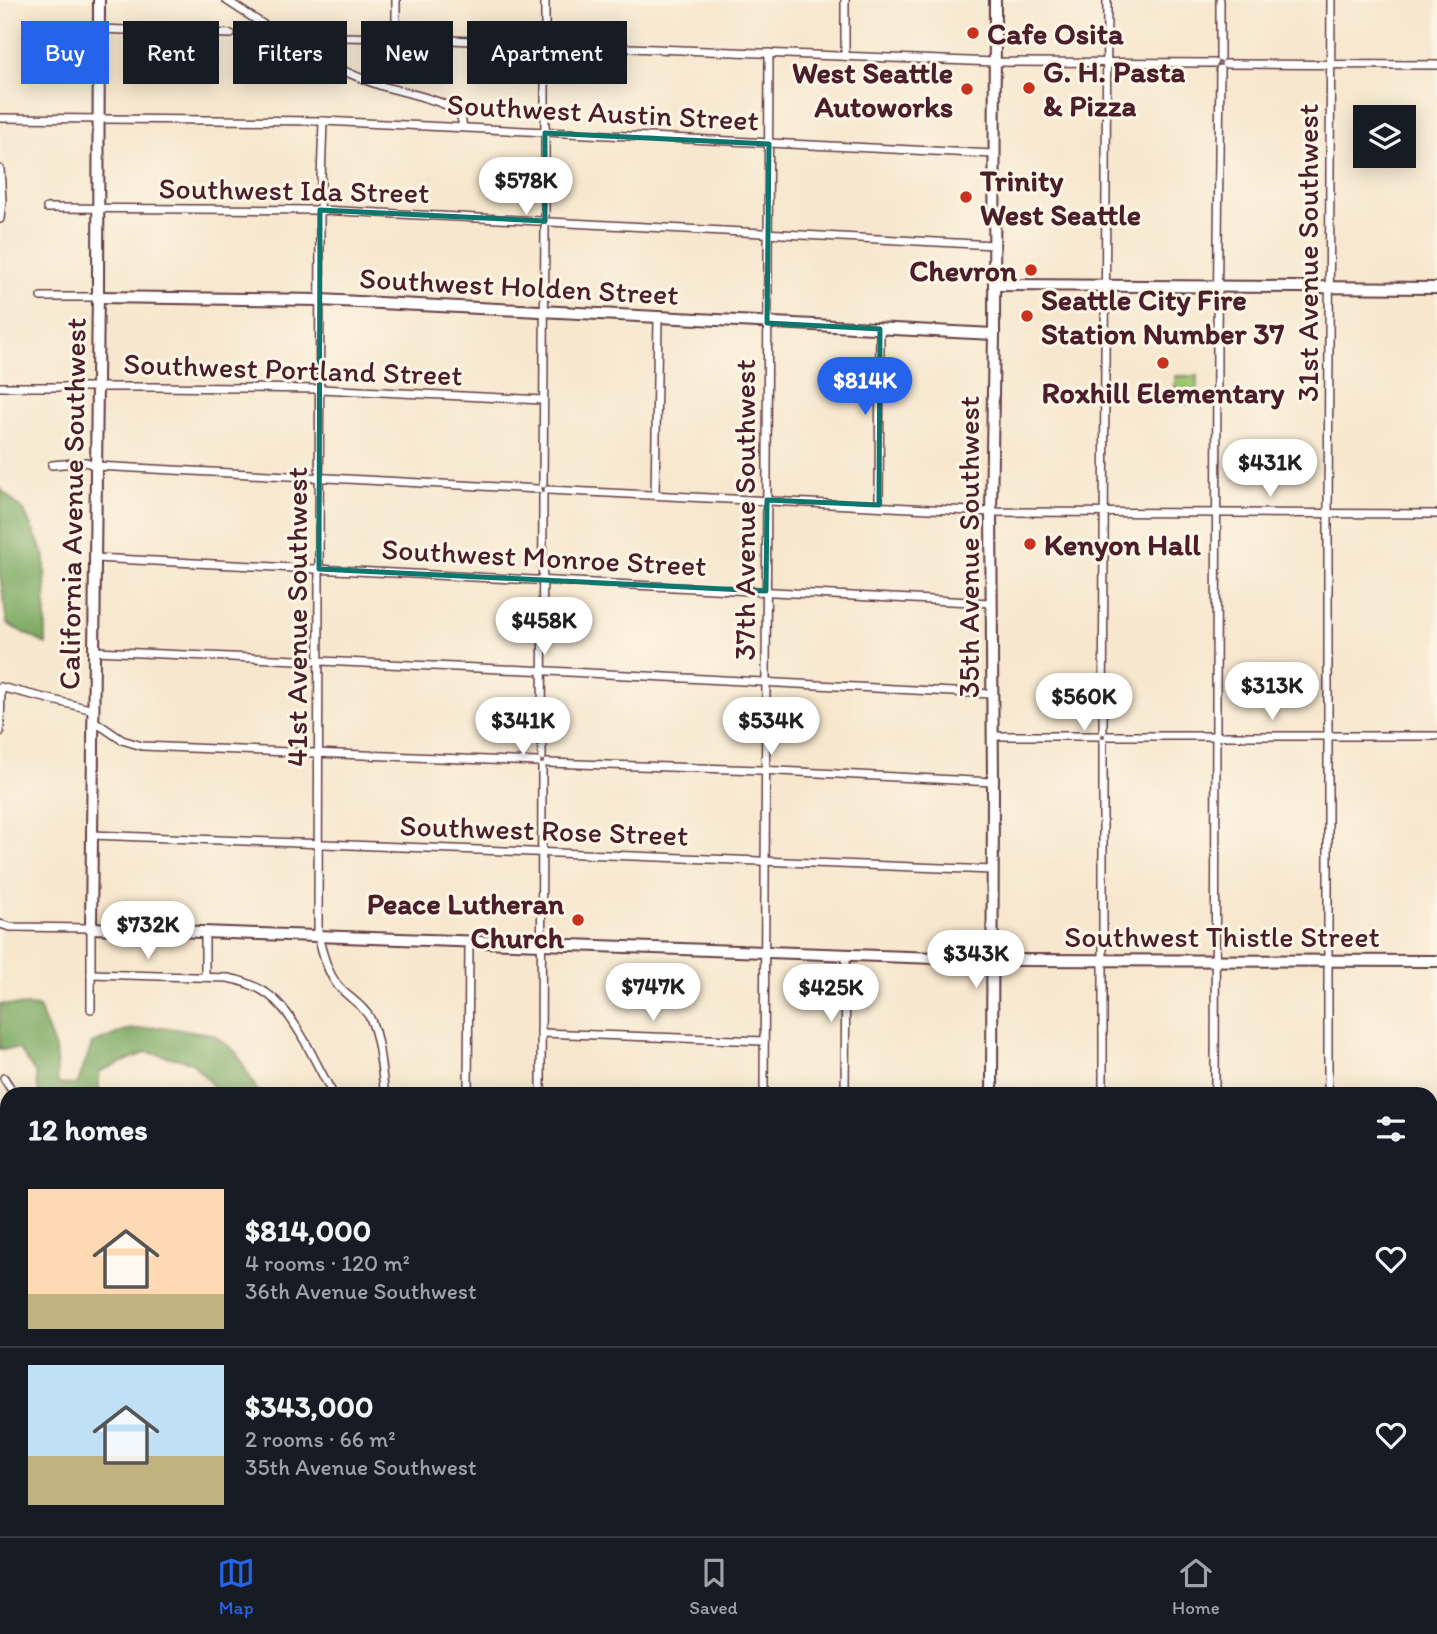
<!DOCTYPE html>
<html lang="en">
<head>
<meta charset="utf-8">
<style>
	:root { --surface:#171b24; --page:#242831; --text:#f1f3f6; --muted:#9ea1a6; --line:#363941; --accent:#2563eb }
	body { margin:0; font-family:Itim,sans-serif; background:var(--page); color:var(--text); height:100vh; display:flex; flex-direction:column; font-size:26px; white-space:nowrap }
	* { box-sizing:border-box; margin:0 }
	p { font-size:23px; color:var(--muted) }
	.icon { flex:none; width:38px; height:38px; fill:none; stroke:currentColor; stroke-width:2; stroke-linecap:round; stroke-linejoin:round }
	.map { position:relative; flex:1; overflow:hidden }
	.side { position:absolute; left:0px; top:1087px; width:1438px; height:450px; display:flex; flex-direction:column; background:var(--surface); border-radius:21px 21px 0 0; box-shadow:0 4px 18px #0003 }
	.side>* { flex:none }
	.top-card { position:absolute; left:21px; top:21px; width:700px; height:63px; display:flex; gap:14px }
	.fabs { position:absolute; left:1353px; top:105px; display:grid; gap:14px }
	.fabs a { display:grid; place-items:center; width:63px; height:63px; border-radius:0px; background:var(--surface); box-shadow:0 4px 18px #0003; font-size:35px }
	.price { position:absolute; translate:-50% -60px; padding:0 16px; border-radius:24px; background:#fff; color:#222; font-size:23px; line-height:46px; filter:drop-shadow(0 2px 4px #0008) }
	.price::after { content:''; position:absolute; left:50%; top:42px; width:21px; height:16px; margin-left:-10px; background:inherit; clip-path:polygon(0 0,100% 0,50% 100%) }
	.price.selected { background:var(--accent); color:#fff }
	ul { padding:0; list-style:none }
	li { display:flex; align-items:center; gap:21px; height:175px; padding:0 28px }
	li+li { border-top:2px solid var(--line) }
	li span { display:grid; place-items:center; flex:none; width:196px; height:140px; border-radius:0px; color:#555 }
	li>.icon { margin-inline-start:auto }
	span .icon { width:84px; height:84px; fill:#fffc; stroke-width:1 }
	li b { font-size:30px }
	h2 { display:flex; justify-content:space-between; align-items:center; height:84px; padding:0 28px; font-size:30px }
	.tag { padding:0 24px; border-radius:0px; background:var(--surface); box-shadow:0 4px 18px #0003; font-size:24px; line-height:63px }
	.tag.selected { background:var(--accent); color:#fff }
	.tabs { display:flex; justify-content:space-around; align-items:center; height:98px; border-top:2px solid var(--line); background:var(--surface); font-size:19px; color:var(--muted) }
	.tabs a { display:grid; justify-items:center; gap:4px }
	.tabs .selected { color:var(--accent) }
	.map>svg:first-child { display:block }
	.green { fill:#9cc571; stroke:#73724e; stroke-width:2 }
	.forest { fill:#7daa63; stroke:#646447; stroke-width:2 }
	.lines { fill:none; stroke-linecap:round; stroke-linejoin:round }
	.street-casing { stroke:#643d43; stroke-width:10 }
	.secondary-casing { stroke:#643d43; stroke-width:14 }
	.street { stroke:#fff; stroke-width:7 }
	.secondary { stroke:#fff; stroke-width:10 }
	.marked { fill:none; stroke:#0f766e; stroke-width:5; stroke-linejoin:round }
	.poi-dot { fill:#c8321e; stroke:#fcf5e5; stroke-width:2.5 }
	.labels { text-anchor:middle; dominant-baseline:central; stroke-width:6; stroke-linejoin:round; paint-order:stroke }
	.poi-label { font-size:30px; font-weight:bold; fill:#4a1f2b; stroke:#fcf5e5; text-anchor:start }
	.street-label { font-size:30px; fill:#4a1f2b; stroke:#fcf5e5 }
</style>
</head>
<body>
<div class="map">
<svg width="1437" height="1536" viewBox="0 0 1437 1536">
	<rect width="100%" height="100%" fill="#fcf5e5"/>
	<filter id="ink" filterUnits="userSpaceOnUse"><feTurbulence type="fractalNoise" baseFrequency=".0143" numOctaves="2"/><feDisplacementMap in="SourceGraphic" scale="14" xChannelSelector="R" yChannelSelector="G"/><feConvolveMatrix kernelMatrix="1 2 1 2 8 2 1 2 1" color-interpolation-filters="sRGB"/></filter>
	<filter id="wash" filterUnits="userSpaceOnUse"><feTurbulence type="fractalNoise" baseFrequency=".00686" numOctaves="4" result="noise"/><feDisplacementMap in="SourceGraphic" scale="28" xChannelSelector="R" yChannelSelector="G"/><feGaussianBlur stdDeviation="1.57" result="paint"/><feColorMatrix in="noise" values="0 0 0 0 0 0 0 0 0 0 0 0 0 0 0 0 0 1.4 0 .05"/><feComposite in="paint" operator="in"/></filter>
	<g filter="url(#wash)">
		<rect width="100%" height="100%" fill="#f7e7ce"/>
		<!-- green -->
		<path class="green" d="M1175,376H1197L1196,404L1175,403Z"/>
		<!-- forest -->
		<g class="forest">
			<path d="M0,489L24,511L45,557L46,644L7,624L0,574Z"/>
			<path d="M0,1004L39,1007L55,1049L58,1084L77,1085L92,1044L126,1030L162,1027L212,1034L236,1052L259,1094H220L192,1062L147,1052L99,1072V1094H39L36,1074L19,1049H0Z"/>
		</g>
	</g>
	<g filter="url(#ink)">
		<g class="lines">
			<defs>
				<g id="street">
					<path d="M226,0C275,32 326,68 382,86C399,91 447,101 458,112C462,117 462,122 463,127"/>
					<path d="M396,0V38"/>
					<path d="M1220,0V58"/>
					<path d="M35,28L99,29L231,34"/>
					<path d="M336,37L404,38L540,44"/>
					<path d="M545,39V0"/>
					<path d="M551,45L995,62L1214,63"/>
					<path d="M845,56V0"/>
					<path d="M1225,64L1437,65"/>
					<path d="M0,118L323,121L994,154"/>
					<path d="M323,121L320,210L318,936C323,953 327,973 339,987C349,998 363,1005 370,1018C380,1039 381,1071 385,1094"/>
					<path d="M0,169L2,200L0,219"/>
					<path d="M47,208L320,210L539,221"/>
					<path d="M545,216V50"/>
					<path d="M550,222L994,245"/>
					<path d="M41,297H98"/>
					<path d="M0,387H153L320,389L543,400"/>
					<path d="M52,465L86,462L96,466L538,489"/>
					<path d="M543,484L545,227"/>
					<path d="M548,490L991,512L1437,514"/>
					<path d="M655,495L658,318"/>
					<path d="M879,505L880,329"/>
					<path d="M95,558L991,603"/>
					<path d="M95,651L549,671L992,694"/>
					<path d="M0,687L94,710"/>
					<path d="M94,721L122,740L142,746L537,762"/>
					<path d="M1103,731L1107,0"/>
					<path d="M0,732L1,687"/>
					<path d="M993,736H1098"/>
					<path d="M1108,736H1436"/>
					<path d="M1103,741V1094"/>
					<path d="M542,757L543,495"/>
					<path d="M547,763L760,770L993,782"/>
					<path d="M92,835L993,870"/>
					<path d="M0,924L10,927L91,928V1009"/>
					<path d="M91,974L228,978C271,986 287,1009 307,1045C316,1062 324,1078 333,1094"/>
					<path d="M205,977V932"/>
					<path d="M541,1033L764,1041"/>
					<path d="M4,1078L14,1094"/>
					<path d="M154,1094H168"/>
					<path d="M468,1094L469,942"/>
					<path d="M541,1094L542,767"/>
					<path d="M764,1094L769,53"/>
					<path d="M845,1094L846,954"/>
					<path d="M1215,1094L1217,334L1220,69"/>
					<path d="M1328,1094V514L1331,0"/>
					<path d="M0,1165H7"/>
					<path d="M1437,1177L1434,1182L1437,1188"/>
					<path d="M0,1242H7"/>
					<path d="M0,1386H7"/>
					<path d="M0,1470H7"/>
					<path d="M188,1536L193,1530"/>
					<path d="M297,1536L302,1530"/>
					<path d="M430,1536L446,1530"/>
					<path d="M537,1536V1530"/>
					<path d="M650,1536V1530"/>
					<path d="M762,1536V1530"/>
					<path d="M875,1536V1530"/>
					<path d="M1100,1536V1530"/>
					<path d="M1213,1536V1530"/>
					<path d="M1326,1536V1530"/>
				</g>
				<g id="secondary">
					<path d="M99,0L98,290L91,928L992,960L1437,961"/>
					<path d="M994,285L1437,288"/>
					<path d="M98,297L320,300L994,334"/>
					<path d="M992,1094L993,782L991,512L994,334L995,0"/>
					<path d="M1432,1405H1437"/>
					<path d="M989,1536V1530"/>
				</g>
			</defs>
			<!-- street casing -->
			<use href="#street" class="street-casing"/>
			<!-- secondary casing -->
			<use href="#secondary" class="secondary-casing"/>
			<!-- street -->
			<use href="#street" class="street"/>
			<!-- secondary -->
			<use href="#secondary" class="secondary"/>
		</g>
	</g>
	<!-- marked area -->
	<path class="marked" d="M545,133L769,144L767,323L880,329L879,505L767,500L766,591L319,569L320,210L545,221Z"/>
	<!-- markers -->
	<g class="poi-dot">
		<circle cx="973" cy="33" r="7"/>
		<circle cx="1029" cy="88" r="7"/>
		<circle cx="967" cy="89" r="7"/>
		<circle cx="966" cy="197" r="7"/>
		<circle cx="1031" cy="270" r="7"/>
		<circle cx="1027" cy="316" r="7"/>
		<circle cx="1163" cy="363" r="7"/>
		<circle cx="1030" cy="544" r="7"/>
		<circle cx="578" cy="920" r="7"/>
	</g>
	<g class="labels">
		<!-- poi labels -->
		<g class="poi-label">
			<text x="987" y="33">Cafe Osita</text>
			<text x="1043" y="71">G. H. Pasta<tspan x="1043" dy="34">&amp; Pizza</tspan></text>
			<text x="953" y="72" text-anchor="end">West Seattle<tspan x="953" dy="34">Autoworks</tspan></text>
			<text x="980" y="180">Trinity<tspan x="980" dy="34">West Seattle</tspan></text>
			<text x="1017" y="270" text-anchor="end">Chevron</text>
			<text x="1041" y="299">Seattle City Fire<tspan x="1041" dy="34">Station Number 37</tspan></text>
			<text x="1163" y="392" text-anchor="middle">Roxhill Elementary</text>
			<text x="1044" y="544">Kenyon Hall</text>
			<text x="564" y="903" text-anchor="end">Peace Lutheran<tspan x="564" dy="34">Church</tspan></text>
		</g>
		<!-- street labels -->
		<g class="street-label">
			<text transform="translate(603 112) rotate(3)">Southwest Austin Street</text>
			<text transform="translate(294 190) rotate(1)">Southwest Ida Street</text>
			<text transform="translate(1307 253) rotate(-90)">31st Avenue Southwest</text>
			<text transform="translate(519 286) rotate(3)">Southwest Holden Street</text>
			<text transform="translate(293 369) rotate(2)">Southwest Portland Street</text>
			<text transform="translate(72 504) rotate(-89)">California Avenue Southwest</text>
			<text transform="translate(744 510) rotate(-90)">37th Avenue Southwest</text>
			<text transform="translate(968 547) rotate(-90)">35th Avenue Southwest</text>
			<text transform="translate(544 557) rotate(3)">Southwest Monroe Street</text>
			<text transform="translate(296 617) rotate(-90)">41st Avenue Southwest</text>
			<text transform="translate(544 830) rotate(2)">Southwest Rose Street</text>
			<text x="1222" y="936">Southwest Thistle Street</text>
		</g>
	</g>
</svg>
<div class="fabs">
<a><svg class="icon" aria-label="layers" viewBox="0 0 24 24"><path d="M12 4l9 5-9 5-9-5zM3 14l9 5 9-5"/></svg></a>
</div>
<b class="price" style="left:526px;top:217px">$578K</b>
<b class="price selected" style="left:865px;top:417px">$814K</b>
<b class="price" style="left:1270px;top:499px">$431K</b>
<b class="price" style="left:544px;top:657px">$458K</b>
<b class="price" style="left:1272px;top:722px">$313K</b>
<b class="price" style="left:1084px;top:733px">$560K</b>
<b class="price" style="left:523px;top:757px">$341K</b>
<b class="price" style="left:771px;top:757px">$534K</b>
<b class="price" style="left:148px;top:961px">$732K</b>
<b class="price" style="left:976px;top:990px">$343K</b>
<b class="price" style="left:653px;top:1023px">$747K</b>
<b class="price" style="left:831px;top:1024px">$425K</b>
<div class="top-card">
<a class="tag selected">Buy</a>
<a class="tag">Rent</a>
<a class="tag">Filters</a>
<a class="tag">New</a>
<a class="tag">Apartment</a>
</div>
<section class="side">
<h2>12 homes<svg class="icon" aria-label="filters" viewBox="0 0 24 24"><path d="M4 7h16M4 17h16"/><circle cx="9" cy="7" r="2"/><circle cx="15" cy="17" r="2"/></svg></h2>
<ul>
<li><span style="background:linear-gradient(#ffd9b3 75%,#c2b280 0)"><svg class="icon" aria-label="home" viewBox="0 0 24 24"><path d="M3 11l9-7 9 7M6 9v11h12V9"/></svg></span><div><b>$814,000</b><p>4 rooms · 120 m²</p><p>36th Avenue Southwest</p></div><svg class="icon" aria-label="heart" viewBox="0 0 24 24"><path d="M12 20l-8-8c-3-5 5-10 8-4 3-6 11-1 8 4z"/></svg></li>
<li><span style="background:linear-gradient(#bfe0f5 65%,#c2b280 0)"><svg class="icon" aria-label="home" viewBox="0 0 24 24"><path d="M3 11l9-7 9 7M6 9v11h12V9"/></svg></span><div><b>$343,000</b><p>2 rooms · 66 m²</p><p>35th Avenue Southwest</p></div><svg class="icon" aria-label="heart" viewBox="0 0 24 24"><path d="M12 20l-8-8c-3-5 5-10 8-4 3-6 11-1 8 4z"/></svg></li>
</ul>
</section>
</div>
<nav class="tabs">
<a class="selected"><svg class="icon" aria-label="map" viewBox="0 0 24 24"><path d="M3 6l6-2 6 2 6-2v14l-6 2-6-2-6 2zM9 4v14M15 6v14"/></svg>Map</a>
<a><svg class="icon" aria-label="saved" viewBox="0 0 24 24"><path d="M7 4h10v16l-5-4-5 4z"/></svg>Saved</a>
<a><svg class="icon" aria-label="home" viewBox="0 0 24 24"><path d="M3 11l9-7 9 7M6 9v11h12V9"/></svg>Home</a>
</nav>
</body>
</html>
